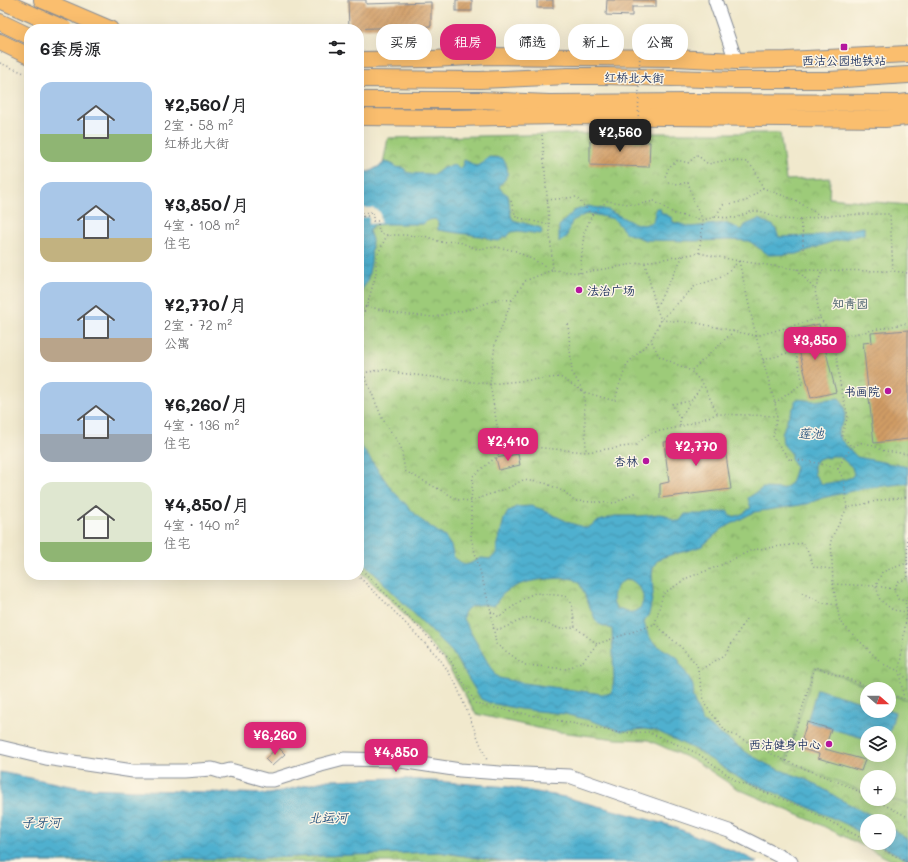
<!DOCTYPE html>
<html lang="zh">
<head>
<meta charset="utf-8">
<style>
	:root { --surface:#fff; --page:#f2f2f2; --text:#202124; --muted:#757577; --accent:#db2777 }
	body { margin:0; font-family:Mali,"LXGW WenKai TC",sans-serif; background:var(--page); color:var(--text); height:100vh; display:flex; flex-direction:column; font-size:15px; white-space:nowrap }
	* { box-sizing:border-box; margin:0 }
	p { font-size:13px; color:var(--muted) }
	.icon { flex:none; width:22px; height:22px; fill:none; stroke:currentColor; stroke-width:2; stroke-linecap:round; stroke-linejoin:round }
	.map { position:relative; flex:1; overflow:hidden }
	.details { position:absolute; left:24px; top:24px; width:340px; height:556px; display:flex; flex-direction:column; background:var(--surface); border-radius:16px; box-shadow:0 4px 16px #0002 }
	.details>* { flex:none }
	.guide { position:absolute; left:376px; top:24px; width:380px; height:36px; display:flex; gap:8px }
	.needle { width:26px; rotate:110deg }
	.tools { position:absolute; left:860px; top:682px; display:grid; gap:8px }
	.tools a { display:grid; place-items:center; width:36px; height:36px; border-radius:50%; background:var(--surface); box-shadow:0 4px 16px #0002; font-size:20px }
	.price { position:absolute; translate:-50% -34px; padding:0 9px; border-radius:8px; background:var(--accent); color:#fff; font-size:13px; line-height:26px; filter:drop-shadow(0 1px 2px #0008) }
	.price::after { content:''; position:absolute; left:50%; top:24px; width:12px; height:9px; margin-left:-6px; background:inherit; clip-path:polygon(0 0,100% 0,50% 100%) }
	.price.selected { background:#222; color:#fff }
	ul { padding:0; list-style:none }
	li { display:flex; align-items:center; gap:12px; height:100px; padding:0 16px }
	li span { display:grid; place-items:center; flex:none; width:112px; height:80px; border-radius:12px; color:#555 }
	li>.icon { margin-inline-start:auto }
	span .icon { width:48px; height:48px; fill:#fffc; stroke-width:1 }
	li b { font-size:17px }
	h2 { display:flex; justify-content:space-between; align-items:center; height:48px; padding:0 16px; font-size:17px }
	.chip { padding:0 14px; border-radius:16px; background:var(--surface); box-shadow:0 4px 16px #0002; font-size:14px; line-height:36px }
	.chip.selected { background:var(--accent); color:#fff }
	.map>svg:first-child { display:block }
	.park { fill:url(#park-crowns); stroke:#5c7d6c; fill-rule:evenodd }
	.garden { fill:#9dcb79; stroke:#5c7d6c; fill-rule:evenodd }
	.water { fill:url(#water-waves); stroke:#367096; fill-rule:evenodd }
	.pier { fill:#f1e9cd }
	.building { fill:url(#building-hatch) }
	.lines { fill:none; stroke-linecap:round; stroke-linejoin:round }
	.minor-casing { stroke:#868c96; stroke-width:15 }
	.major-casing { stroke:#868c96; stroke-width:18 }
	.path { stroke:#868c96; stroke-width:1.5; stroke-dasharray:1 3; stroke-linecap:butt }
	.minor { stroke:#fff; stroke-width:13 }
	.major { stroke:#fabe6e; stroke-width:16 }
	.major-bridge-casing { stroke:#868c96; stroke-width:18; stroke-linecap:butt }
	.path-bridge { stroke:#868c96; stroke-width:1.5; stroke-dasharray:1 3; stroke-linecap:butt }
	.major-bridge { stroke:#fabe6e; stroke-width:16 }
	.poi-dot { fill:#b5179e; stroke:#fcf5e5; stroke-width:1.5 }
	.labels { text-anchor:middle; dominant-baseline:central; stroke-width:3; stroke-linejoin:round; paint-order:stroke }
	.poi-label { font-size:12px; fill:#1b2f5e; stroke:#fcf5e5; text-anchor:end }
	.street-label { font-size:12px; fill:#1b2f5e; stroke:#fcf5e5 }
	.park-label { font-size:12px; fill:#3c5665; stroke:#fcf5e5 }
	.water-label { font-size:13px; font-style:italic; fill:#2b5680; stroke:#fcf5e5 }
</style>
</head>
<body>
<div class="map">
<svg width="908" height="862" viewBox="0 0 908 862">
	<defs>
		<pattern id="park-crowns" width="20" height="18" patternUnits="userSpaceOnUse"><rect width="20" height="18" fill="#9dcb79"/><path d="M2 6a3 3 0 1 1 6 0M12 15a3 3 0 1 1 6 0" fill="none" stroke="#7fa566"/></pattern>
		<pattern id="water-waves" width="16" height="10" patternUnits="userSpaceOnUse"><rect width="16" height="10" fill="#50b0cf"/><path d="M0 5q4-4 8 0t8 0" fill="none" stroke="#4290ab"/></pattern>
		<pattern id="building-hatch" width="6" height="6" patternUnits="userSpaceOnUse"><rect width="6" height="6" fill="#d09c65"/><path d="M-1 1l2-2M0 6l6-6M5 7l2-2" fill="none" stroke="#a88056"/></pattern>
	</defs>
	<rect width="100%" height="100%" fill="#fcf5e5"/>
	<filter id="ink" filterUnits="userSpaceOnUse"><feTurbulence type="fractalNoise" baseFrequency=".025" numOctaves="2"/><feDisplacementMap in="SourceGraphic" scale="8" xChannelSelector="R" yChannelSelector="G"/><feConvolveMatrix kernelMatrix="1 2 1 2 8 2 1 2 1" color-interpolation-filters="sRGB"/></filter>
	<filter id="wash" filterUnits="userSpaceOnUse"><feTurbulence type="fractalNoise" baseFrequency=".012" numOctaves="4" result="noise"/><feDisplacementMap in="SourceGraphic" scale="16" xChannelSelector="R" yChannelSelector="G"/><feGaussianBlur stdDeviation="0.9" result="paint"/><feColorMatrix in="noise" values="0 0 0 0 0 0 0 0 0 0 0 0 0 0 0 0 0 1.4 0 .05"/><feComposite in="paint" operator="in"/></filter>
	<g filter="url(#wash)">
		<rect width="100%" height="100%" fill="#f1e9cd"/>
		<!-- park -->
		<g class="park">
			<path d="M616,133H780L786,180L830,178L829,198L908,205V862H895L819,824L736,788L697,762L648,740L617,739L551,731L476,714L444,659L394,603L359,570V171L369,172L383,164L388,138ZM867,689H889V711H867ZM867,733H889V755H867ZM867,777H889V799H867ZM867,821H889V843H867Z"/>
			<path d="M439,852L504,862H0V861Z"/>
		</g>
		<!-- garden -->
		<path class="garden" d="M815,667L876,689H867V711H889V694L904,699H908V804L889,799V777H867V793L786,761ZM867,733H889V755H867Z"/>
		<!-- water -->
		<g class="water">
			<path d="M489,157L502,158C507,163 509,172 506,178C504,181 501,183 499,187L502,191L508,195L511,216L513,220L541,228L542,233L540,234L518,231L511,232L507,237H504L499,241L490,240L487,237L438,230V222L435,219L428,220L423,224H384L373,225L369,231L372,240L371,263L367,282L359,294V171L369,172L383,164L385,161L394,165L395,167L404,168L406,172C415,175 424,172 434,175L443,168L455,165L459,169L463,166L464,160L469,162L475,166L480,165Z"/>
			<path d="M588,206L608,210L633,223L644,225L653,222L656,208H660L661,212L672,218L673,222L691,227L725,223L742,230L745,225L759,219L774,226L779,237L814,236L864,227V234L831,242L797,254L769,255L749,241L731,240L693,241L646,240L626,233L614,219L588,213L572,221L566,238L559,242V226L574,211Z"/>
			<path d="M839,398C845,404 846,413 844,421L843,422L838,431V434L840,439L857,457L908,467V483L861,489L822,498L807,504L754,512L722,529L702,546L687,551L673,554L661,558L656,562L653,568L652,574L653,594L649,614L644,621C644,626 649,638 653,642C658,647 671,653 678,658C679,660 679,662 680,664C684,672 698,685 692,696L702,721L750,755L772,767L805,779L827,791L841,800L873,816L881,821H867V837L846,824L781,795L739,778L698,751L657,731L645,729L622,731L589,720L565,714L520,709L490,703L481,699L452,652L359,558V443L392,490L421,520L445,537L451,546L454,558L465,565L469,564L481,558L491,559L497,552V547L504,519L508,512L516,507L531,506L541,509L570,523L586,528H588L596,522L615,516H639L659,514L666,515L674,521H680L685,514H707L727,511L731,516C738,518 745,512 751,508L748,498L763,488L782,489L788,486L792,481L796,467L791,459V453L783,444L782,434L788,417L795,405V401L797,399L813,401ZM831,456H839L852,467L854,474L852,477C843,481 831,483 822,484C820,482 816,476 814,474V466L816,460L824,457L828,458ZM564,578L574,579L579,583L582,588L586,598L596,621L599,624L612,629L614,679L612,692L608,694H602L523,683L499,678L495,675L488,663L463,619C464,602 482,604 494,606C497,602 499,598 502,595C518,580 543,579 564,578ZM629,579C640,584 648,597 640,608C638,610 636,612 632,612C627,613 622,610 617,609C608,598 616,581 629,579Z"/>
			<path d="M817,689L867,704V711L889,710L895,712L889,734V733H867V739L807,722Z"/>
			<path d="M0,772L81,788L269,794L328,780L395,778L509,787L564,797L669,825L741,854L757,862H504L439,852L266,858L0,862Z"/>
			<path d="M889,826L908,840V860L876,843H889Z"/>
		</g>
		<!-- pier -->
		<path class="pier" d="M359,208H373L380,212L381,223L369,224V217L359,218Z"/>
		<g id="blocks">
			<!-- building -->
			<g class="building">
				<path d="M348,0H366V4L431,2V26L349,29Z"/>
				<rect x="456" y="0" width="16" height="11"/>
				<rect x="537" y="0" width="16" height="8"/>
				<path d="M607,0H656V7H632V16L606,15Z"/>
				<path d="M612,136L623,137V141L650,142L649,167L590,165V141H612Z"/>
				<path d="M819,324L836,392L811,398L794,330Z"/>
				<path d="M908,330V439L874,443L863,343L872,342L871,333Z"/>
				<path d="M723,435L731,489L660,498V484L669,482L664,442Z"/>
				<path d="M518,454L520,465L499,470L496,458Z"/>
				<path d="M807,722L831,729L825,749L865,760L861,771L818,758L819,754L802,749L804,740L802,739Z"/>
				<path d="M278,747L285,754L272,766L265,759Z"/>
			</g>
		</g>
	</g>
	<g filter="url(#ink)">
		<use href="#blocks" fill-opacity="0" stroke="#868c96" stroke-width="1"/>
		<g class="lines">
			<defs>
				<g id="minor">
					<path d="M715,0L736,61"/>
					<path d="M0,747L46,758L133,771H184L212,769L222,772L230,770L266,780H273L321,765L344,759L394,760L460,770L500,773L569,776L729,831L791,862"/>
				</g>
				<g id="major">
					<path d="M42,0L110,29"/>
					<path d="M0,22L29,36"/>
					<path d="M0,42L29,56"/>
					<path d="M359,60L432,59L490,56L674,58L736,61L786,60L908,54"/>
					<path d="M359,79L480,80L568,76H606L736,80H829L908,75"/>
					<path d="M359,100H480L549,103L690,102L900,103L908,102"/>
					<path d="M359,117L453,118L563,116L885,119L908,117"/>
				</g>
			</defs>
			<!-- minor casing -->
			<use href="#minor" class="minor-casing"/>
			<!-- major casing -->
			<use href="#major" class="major-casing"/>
			<!-- path -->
			<g class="path">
				<path d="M0,63L29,75"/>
				<path d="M542,135L553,270L580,273L699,253L739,261L802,270L893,271L908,273"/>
				<path d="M547,200L576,197L592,215"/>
				<path d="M511,201L516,217L549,225"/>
				<path d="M359,217L368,216V213"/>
				<path d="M362,217V213L373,212V221H378V227L380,233L387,235"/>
				<path d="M715,217L736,218L752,211L764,212L781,219L800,220L821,216"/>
				<path d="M703,220L695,204L688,182L680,184L669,183L665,177L669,167L678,160L688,163L697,155L708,164L727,160L747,162L755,170L763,188"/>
				<path d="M800,220L803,235V249"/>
				<path d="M699,253L703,220L715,217L723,205L746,201L763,188L795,200L821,216L866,214H890L893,271"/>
				<path d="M683,256L656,307L661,320L697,323L756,336L820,318L815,290L822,271"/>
				<path d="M739,261L756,336L775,403L777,416L773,437L789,459H791"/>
				<path d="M645,263L656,307"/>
				<path d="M797,269L815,290"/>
				<path d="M552,270L525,281L512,300L495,344L490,384L498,431L511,445L586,452L636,445L650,433L680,427L717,414L777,416"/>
				<path d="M580,273L584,233L592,215L607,201L636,205L654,201L675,214L703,220"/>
				<path d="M512,300L498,299L474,308L434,317L399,314L366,306L368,302L376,274V258L387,235H402L425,236L441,242L457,241L477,249L497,247L516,251L553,270"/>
				<path d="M359,312L366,306"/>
				<path d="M820,318L834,338L840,384L848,416L842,434V436L852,447"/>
				<path d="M568,324L572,372L584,392L586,452"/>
				<path d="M359,327L366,306"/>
				<path d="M834,338L908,323"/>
				<path d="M763,360L795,351"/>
				<path d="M359,362L382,418L401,447L405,471L459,500L471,501L510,487L523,480L545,483L565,492L574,501L615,503L636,492"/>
				<path d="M692,370L734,331"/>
				<path d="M363,373L385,369L399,373L490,384L560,377L584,392L615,401L619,386L627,364L651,340"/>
				<path d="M775,403L803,383L789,326"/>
				<path d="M717,413L703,384L691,371L659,356L651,340L661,320L695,286L722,277L739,261"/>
				<path d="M680,418L691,401"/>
				<path d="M680,426V418L672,404L691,401L703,384"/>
				<path d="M511,445L473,476L471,501V538L491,611L496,644L525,665L567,669L583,661L597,644L655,624"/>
				<path d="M818,463L838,469L844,480L847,508"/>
				<path d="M838,469L843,459L852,447L863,442L876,447L884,451L908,454"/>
				<path d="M908,528L907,563L908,579"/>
				<path d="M908,564L907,563L882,572L876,586L880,600L893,610L907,612L908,611"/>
				<path d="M359,567L449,658L476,704L621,733L648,732L697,753L738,782L801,806L867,841"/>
				<path d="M357,575L386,603L440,659L455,682L487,760"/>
				<path d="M907,579L898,582L894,589L898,599L905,601L908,600"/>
				<path d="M833,584L840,622L883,664L899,671L908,680"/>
				<path d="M894,589L876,586L833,584L831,539L847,508L881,500L908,497"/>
				<path d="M802,593L823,603L837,605"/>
				<path d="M491,611L499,617L526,597L535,593L565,596L572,604L575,627L597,644"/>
				<path d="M655,624L684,650L697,665L705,705L726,731L786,761L850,787L867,796"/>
				<path d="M655,624L663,594L687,578L719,566L752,550L804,543L814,567L832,569"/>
				<path d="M493,628L499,630L528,617L561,629L574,627"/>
				<path d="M698,671L725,655L746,619"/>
				<path d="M889,694L904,699"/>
				<path d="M904,699L899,671L907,612L905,601"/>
				<path d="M786,761L815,667L876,689"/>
				<path d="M873,799L908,817"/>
				<path d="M871,843L907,862"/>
			</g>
			<!-- minor -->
			<use href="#minor" class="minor"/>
			<!-- major -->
			<use href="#major" class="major"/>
			<defs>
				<path id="major-bridge" d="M0,0L65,29"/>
			</defs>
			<!-- major-bridge casing -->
			<use href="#major-bridge" class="major-bridge-casing"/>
			<!-- path-bridge -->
			<g class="path-bridge">
				<path d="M638,128L640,47"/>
				<path d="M791,459L818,463"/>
			</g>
			<!-- major-bridge -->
			<use href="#major-bridge" class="major-bridge"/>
		</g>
	</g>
	<!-- markers -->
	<g class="poi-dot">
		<rect x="840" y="43" width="8" height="8" rx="2"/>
		<circle cx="579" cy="290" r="4"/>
		<circle cx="888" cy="391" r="4"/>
		<circle cx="646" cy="461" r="4"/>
		<circle cx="829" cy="744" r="4"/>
	</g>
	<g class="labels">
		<!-- poi labels -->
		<g class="poi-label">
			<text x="844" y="60" text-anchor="middle">西沽公园地铁站</text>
			<text x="587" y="290" text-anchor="start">法治广场</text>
			<text x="880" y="391">书画院</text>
			<text x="638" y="461">杏林</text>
			<text x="821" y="744">西沽健身中心</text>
		</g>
		<!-- street labels -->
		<g class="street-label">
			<text transform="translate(634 77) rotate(1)">红桥北大街</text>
		</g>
		<!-- park labels -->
		<g class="park-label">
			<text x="850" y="303">知青园</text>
		</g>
		<!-- water labels -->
		<g class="water-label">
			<text x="811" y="432">莲池</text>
			<text transform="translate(328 817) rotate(-1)">北运河</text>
			<text x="41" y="821">子牙河</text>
		</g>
	</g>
</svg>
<div class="tools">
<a><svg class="needle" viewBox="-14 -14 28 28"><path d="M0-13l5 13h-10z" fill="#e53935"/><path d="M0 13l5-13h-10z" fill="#757577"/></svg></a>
<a><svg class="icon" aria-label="layers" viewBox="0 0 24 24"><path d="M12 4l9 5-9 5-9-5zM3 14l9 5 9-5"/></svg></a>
<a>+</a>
<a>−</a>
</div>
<b class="price selected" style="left:620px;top:153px">¥2,560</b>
<b class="price" style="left:815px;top:361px">¥3,850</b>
<b class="price" style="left:508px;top:462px">¥2,410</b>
<b class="price" style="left:696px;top:467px">¥2,770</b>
<b class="price" style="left:275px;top:756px">¥6,260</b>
<b class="price" style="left:396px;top:773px">¥4,850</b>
<div class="guide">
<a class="chip">买房</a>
<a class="chip selected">租房</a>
<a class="chip">筛选</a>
<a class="chip">新上</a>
<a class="chip">公寓</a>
</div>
<section class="details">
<h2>6套房源<svg class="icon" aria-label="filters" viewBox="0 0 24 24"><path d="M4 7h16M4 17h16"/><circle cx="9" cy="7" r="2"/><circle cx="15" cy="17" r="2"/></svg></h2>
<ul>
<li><span style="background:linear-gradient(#a9c7e8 65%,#8fb573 0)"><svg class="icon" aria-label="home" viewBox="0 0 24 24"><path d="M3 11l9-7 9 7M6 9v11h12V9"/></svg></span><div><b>¥2,560/月</b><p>2室 · 58 m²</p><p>红桥北大街</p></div></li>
<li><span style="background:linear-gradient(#a9c7e8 70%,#c2b280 0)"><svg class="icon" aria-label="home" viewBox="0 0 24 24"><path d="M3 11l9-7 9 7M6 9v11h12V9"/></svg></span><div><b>¥3,850/月</b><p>4室 · 108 m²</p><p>住宅</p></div></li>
<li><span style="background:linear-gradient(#a9c7e8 70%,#b9a48a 0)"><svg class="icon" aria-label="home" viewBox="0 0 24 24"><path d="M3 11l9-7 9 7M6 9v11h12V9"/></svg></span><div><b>¥2,770/月</b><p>2室 · 72 m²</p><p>公寓</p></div></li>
<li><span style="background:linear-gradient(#a9c7e8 65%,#9aa5b1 0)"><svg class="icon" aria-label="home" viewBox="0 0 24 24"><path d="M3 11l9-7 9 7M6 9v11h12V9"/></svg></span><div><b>¥6,260/月</b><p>4室 · 136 m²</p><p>住宅</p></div></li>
<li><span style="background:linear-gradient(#dfe7d0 75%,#8fb573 0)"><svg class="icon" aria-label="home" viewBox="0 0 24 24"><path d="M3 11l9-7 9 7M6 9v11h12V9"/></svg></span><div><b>¥4,850/月</b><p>4室 · 140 m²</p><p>住宅</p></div></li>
</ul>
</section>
</div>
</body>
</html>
